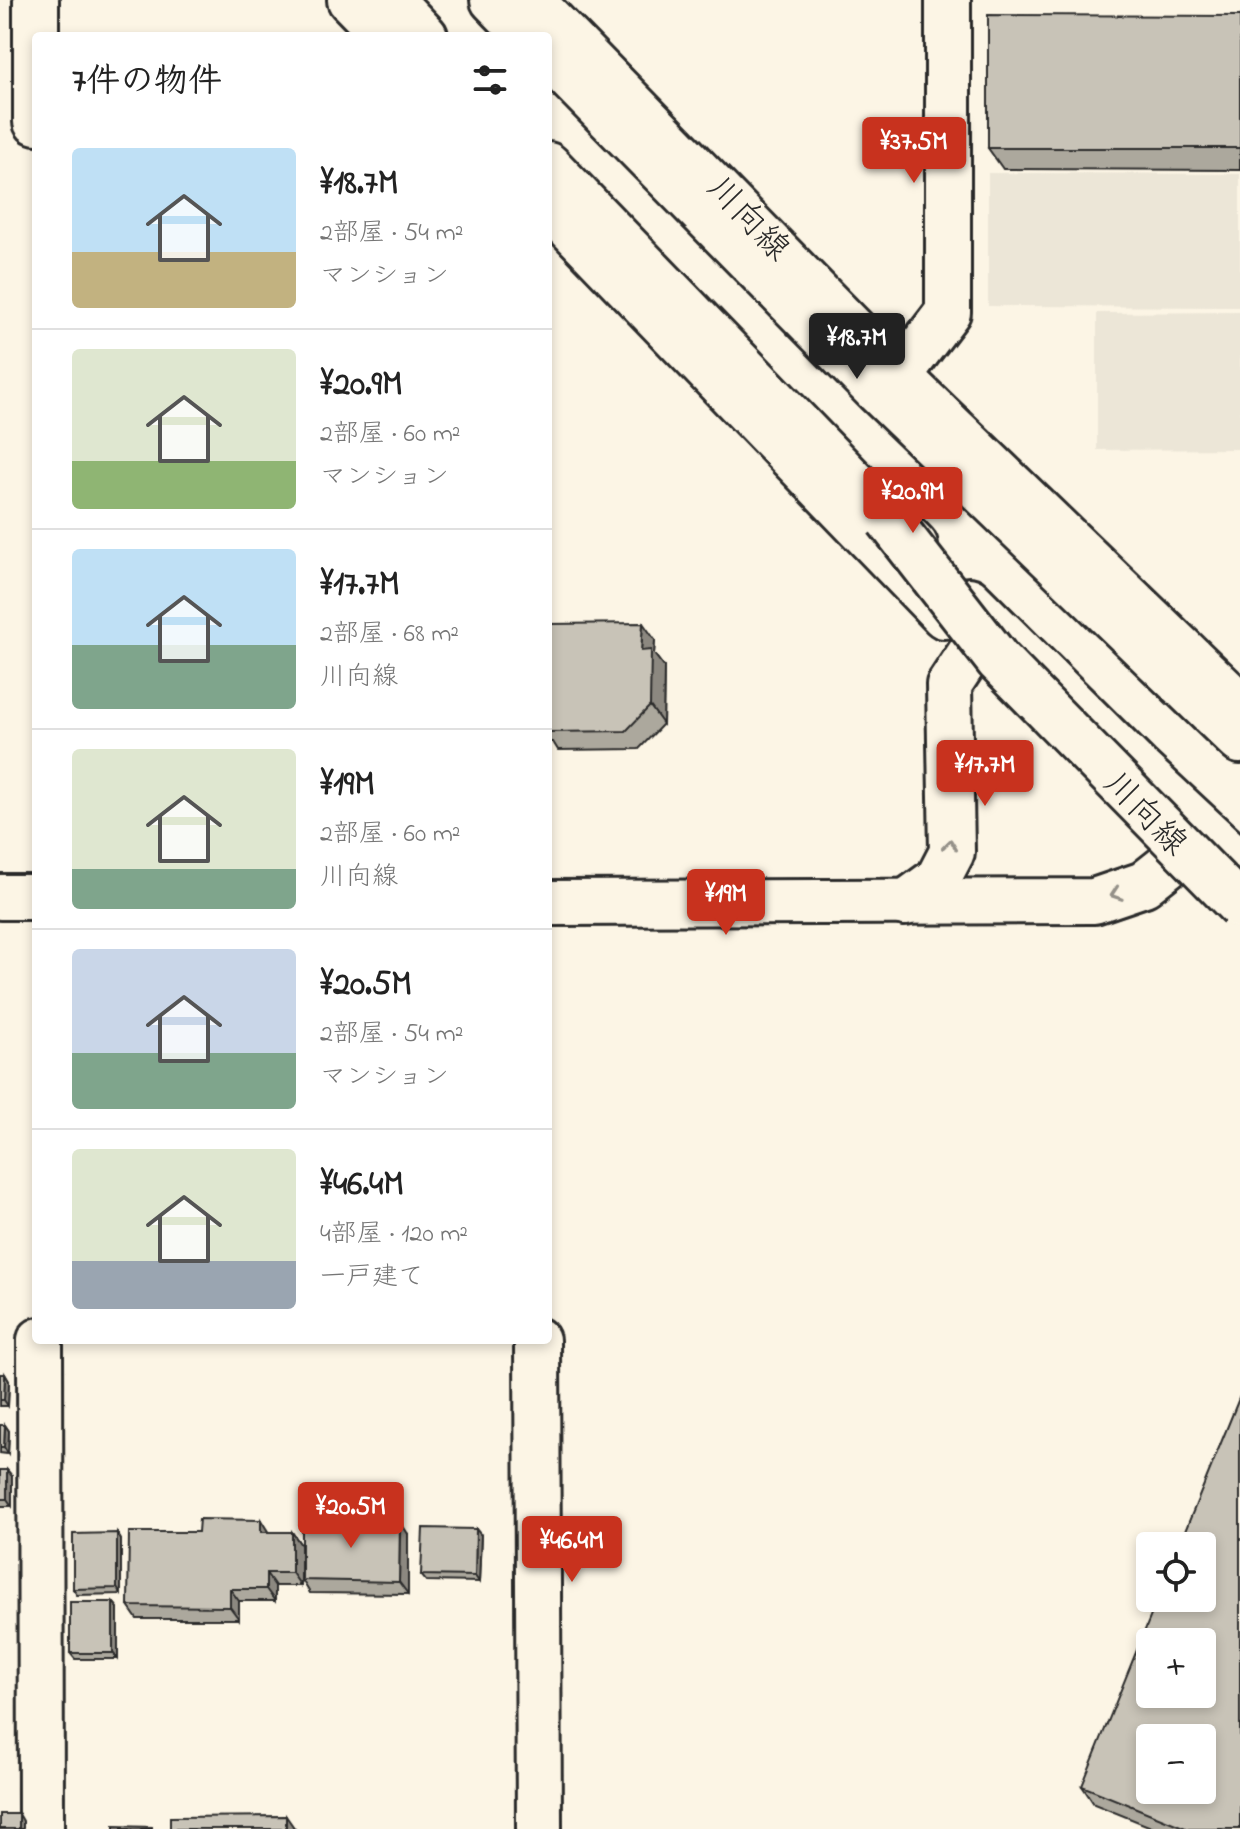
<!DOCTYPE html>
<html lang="ja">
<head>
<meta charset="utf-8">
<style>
	:root { --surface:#fff; --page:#f6f6f6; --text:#222; --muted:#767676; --line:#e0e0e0; --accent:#c8321e }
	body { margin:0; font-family:"Indie Flower","Klee One",sans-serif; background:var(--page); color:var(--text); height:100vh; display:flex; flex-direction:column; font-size:30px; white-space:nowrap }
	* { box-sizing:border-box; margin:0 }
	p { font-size:26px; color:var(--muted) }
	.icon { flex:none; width:44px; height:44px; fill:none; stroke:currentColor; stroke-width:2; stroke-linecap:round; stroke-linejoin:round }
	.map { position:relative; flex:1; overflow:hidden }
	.panel { position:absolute; left:32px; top:32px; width:520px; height:1312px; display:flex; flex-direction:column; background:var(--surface); border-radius:8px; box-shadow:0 4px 12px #0003 }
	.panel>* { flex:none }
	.tools { position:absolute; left:1136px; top:1532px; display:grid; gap:16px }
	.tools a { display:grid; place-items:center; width:80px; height:80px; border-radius:8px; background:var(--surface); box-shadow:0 4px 12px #0003; font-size:40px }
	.price { position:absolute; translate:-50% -68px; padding:0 18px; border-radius:8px; background:var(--accent); color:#fff; font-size:26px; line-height:52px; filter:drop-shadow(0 2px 4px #0008) }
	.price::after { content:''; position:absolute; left:50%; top:48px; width:24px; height:18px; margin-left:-12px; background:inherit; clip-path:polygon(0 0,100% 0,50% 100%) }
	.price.current { background:#222; color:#fff }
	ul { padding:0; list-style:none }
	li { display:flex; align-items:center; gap:24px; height:200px; padding:0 40px }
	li+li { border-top:2px solid var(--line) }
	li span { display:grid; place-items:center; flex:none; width:224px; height:160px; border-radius:8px; color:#555 }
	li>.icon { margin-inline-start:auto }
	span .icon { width:96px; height:96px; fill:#fffc; stroke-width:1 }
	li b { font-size:34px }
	h2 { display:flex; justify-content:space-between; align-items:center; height:96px; padding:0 40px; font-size:34px }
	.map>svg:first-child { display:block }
	.built { fill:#ece6d7 }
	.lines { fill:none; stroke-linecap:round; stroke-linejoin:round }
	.minor-casing { stroke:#2b2b2b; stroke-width:50 }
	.tertiary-casing { stroke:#2b2b2b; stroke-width:50 }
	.motorway-casing { stroke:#2b2b2b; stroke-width:50 }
	.minor { stroke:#fcf5e5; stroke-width:44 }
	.tertiary { stroke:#fcf5e5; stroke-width:44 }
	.motorway { stroke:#fcf5e5; stroke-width:44 }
	.motorway-bridge-casing { stroke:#2b2b2b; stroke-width:50; stroke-linecap:butt }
	.motorway-bridge { stroke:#fcf5e5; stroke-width:44 }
	.wall { fill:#aca89d; stroke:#2b2b2b; stroke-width:2 }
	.shaded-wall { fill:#8c8880; stroke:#2b2b2b; stroke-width:2 }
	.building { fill:#c8c3b7; stroke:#2b2b2b; stroke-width:2; fill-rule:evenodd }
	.oneway { stroke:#949088 }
	.labels { text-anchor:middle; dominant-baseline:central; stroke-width:6; stroke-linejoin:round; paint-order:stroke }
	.street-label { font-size:34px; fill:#2b2b2b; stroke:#fcf5e5 }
</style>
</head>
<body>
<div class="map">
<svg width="1240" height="1829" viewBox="0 0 1240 1829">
	<rect width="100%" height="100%" fill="#fcf5e5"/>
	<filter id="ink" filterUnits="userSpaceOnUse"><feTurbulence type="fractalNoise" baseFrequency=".0125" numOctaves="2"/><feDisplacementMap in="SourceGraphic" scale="16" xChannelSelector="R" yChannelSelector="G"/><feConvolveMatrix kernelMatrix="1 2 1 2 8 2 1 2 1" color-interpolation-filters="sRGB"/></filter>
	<g filter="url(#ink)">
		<!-- built -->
		<g class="built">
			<path d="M988,173L1240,174V307L988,306Z"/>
			<path d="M1240,312V449L1097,450V313Z"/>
		</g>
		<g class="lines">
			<defs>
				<g id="minor">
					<path d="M36,0V122"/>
					<path d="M899,376L948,312V0"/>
					<path d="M40,1340L41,1829"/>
				</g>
				<g id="tertiary">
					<path d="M350,0L385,36"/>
					<path d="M531,0L899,376L1240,705"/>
					<path d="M548,205L944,616"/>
					<path d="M0,897H36"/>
					<path d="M548,903L1094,901L1144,884L1182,854"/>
					<path d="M905,903L938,879L952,852L949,685L974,647"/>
					<path d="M537,1340L539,1829"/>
				</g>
				<g id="motorway">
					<path d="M391,0L425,36"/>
					<path d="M493,0L528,36"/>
					<path d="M548,56L877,391L1240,741"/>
					<path d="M548,165L915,545"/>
					<path d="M969,600L1138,768L1240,863"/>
				</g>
			</defs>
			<!-- minor casing -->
			<use href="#minor" class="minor-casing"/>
			<!-- tertiary casing -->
			<use href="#tertiary" class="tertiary-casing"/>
			<!-- motorway casing -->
			<use href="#motorway" class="motorway-casing"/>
			<!-- minor -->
			<use href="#minor" class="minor"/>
			<!-- tertiary -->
			<use href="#tertiary" class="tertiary"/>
			<!-- motorway -->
			<use href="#motorway" class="motorway"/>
			<defs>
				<path id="motorway-bridge" d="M888,519L998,660L1240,906"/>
			</defs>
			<!-- motorway-bridge casing -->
			<use href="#motorway-bridge" class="motorway-bridge-casing"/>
			<!-- motorway-bridge -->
			<use href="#motorway-bridge" class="motorway-bridge"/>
		</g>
		<!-- wall -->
		<g class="wall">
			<path d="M1240,16V170L1003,169L988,148Z"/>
			<path d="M548,624L655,640L654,654L664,667L663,724L639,749L558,750L553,742H548Z"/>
			<path d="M0,1374H5L9,1381L8,1406H0Z"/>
			<path d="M0,1425H5L9,1431L8,1454L0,1453Z"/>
			<path d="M0,1470H7L12,1476V1506H0Z"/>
			<path d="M198,1532H292L301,1545V1586H275V1601H239V1619H137L128,1606Z"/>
			<path d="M117,1533L121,1540V1594L77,1595L73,1589Z"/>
			<path d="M408,1534V1594L310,1593L302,1580Z"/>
			<path d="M481,1535L479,1582L426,1581L421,1575Z"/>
			<path d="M113,1602L118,1608V1659H75L70,1653Z"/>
			<path d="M1082,1786L1240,1829H1156L1094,1804Z"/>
		</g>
		<!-- shaded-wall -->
		<g class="shaded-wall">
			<path d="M643,623L655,640L654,654L664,667L663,724L650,706L641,651Z"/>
			<path d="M5,1374L9,1381L8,1406L4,1400Z"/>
			<path d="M5,1425L9,1431L8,1454L4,1447Z"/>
			<path d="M7,1470L12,1476V1506L7,1499Z"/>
			<path d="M261,1520L269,1533L261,1532Z"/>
			<path d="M400,1521L408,1534V1594L399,1582Z"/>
			<path d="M476,1529L481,1535L479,1582L475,1576Z"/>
			<path d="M292,1532L301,1545V1586L292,1573Z"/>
			<path d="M117,1533L121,1540V1594L117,1588Z"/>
			<path d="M266,1573L275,1586V1601L266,1589Z"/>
			<path d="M230,1589L239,1601V1619L230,1607Z"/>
			<path d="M113,1602L118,1608V1659L113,1653Z"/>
			<path d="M19,1814L23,1821V1829H19Z"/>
			<path d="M286,1816L295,1829H286Z"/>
		</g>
		<!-- building -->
		<g class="building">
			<path d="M988,15L1240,16V148H988Z"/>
			<path d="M643,623L641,651L651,650L650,706L626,731L548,732V624Z"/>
			<path d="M0,1374H5L4,1400H0Z"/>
			<path d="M1240,1396V1829H1188L1082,1786L1158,1598H1202V1546H1179ZM1150,1642H1202V1694H1150ZM1150,1738H1202V1790H1150Z"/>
			<path d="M0,1425H5L4,1447H0Z"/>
			<rect x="0" y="1470" width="7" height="29"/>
			<path d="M199,1519L261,1520V1532H292V1573H266V1589H230V1607L128,1606L129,1532H198Z"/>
			<path d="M302,1519L400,1521L399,1582L302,1580Z"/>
			<path d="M423,1528L476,1529L475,1576L421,1575Z"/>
			<path d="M117,1533V1588L73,1589V1534Z"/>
			<rect x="70" y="1602" width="43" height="51"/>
			<rect x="0" y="1814" width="19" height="15"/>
			<path d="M286,1816V1829H170V1817Z"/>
			<path d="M114,1826L152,1827V1829H114Z"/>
		</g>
		<!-- one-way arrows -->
		<defs><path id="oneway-chevron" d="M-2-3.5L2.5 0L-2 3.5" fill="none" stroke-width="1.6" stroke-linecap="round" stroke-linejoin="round" transform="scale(2)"/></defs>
		<g class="oneway">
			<use href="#oneway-chevron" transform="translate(950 845) rotate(-83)"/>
			<use href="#oneway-chevron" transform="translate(1116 894) rotate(161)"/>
		</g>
	</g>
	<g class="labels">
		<!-- street labels -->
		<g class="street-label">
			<text transform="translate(747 220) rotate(46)">川向線</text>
			<text transform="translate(1144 815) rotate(45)">川向線</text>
		</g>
	</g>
</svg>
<div class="tools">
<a><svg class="icon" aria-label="locate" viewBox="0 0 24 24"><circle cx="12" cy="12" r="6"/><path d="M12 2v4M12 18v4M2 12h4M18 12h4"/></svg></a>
<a>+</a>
<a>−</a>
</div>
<b class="price" style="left:914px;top:185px">¥37.5M</b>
<b class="price current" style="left:857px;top:381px">¥18.7M</b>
<b class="price" style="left:913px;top:535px">¥20.9M</b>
<b class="price" style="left:985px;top:808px">¥17.7M</b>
<b class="price" style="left:726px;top:937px">¥19M</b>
<b class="price" style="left:351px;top:1550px">¥20.5M</b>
<b class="price" style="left:572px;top:1584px">¥46.4M</b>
<section class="panel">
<h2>7件の物件<svg class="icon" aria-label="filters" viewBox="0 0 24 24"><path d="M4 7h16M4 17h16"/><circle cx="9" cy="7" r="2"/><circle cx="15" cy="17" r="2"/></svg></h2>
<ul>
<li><span style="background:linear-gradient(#bfe0f5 65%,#c2b280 0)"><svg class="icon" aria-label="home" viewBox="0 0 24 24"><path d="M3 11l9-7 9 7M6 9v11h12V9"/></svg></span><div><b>¥18.7M</b><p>2部屋 · 54 m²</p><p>マンション</p></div></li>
<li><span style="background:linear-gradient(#dfe7d0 70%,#8fb573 0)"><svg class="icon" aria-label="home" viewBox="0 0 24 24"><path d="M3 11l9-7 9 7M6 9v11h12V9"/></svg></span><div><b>¥20.9M</b><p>2部屋 · 60 m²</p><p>マンション</p></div></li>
<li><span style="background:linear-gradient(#bfe0f5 60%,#7fa58c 0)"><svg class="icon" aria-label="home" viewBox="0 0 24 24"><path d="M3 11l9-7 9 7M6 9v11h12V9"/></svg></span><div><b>¥17.7M</b><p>2部屋 · 68 m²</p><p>川向線</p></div></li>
<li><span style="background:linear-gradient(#dfe7d0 75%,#7fa58c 0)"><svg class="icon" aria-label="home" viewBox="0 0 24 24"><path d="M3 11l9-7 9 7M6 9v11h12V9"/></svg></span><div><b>¥19M</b><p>2部屋 · 60 m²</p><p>川向線</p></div></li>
<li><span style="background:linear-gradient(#c9d6e8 65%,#7fa58c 0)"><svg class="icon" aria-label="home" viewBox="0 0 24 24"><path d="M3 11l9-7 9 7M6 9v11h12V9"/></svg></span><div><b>¥20.5M</b><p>2部屋 · 54 m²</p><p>マンション</p></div></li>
<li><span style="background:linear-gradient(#dfe7d0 70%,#9aa5b1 0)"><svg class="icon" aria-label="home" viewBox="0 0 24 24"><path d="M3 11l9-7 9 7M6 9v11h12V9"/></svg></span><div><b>¥46.4M</b><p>4部屋 · 120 m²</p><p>一戸建て</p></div></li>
</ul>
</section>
</div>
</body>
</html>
